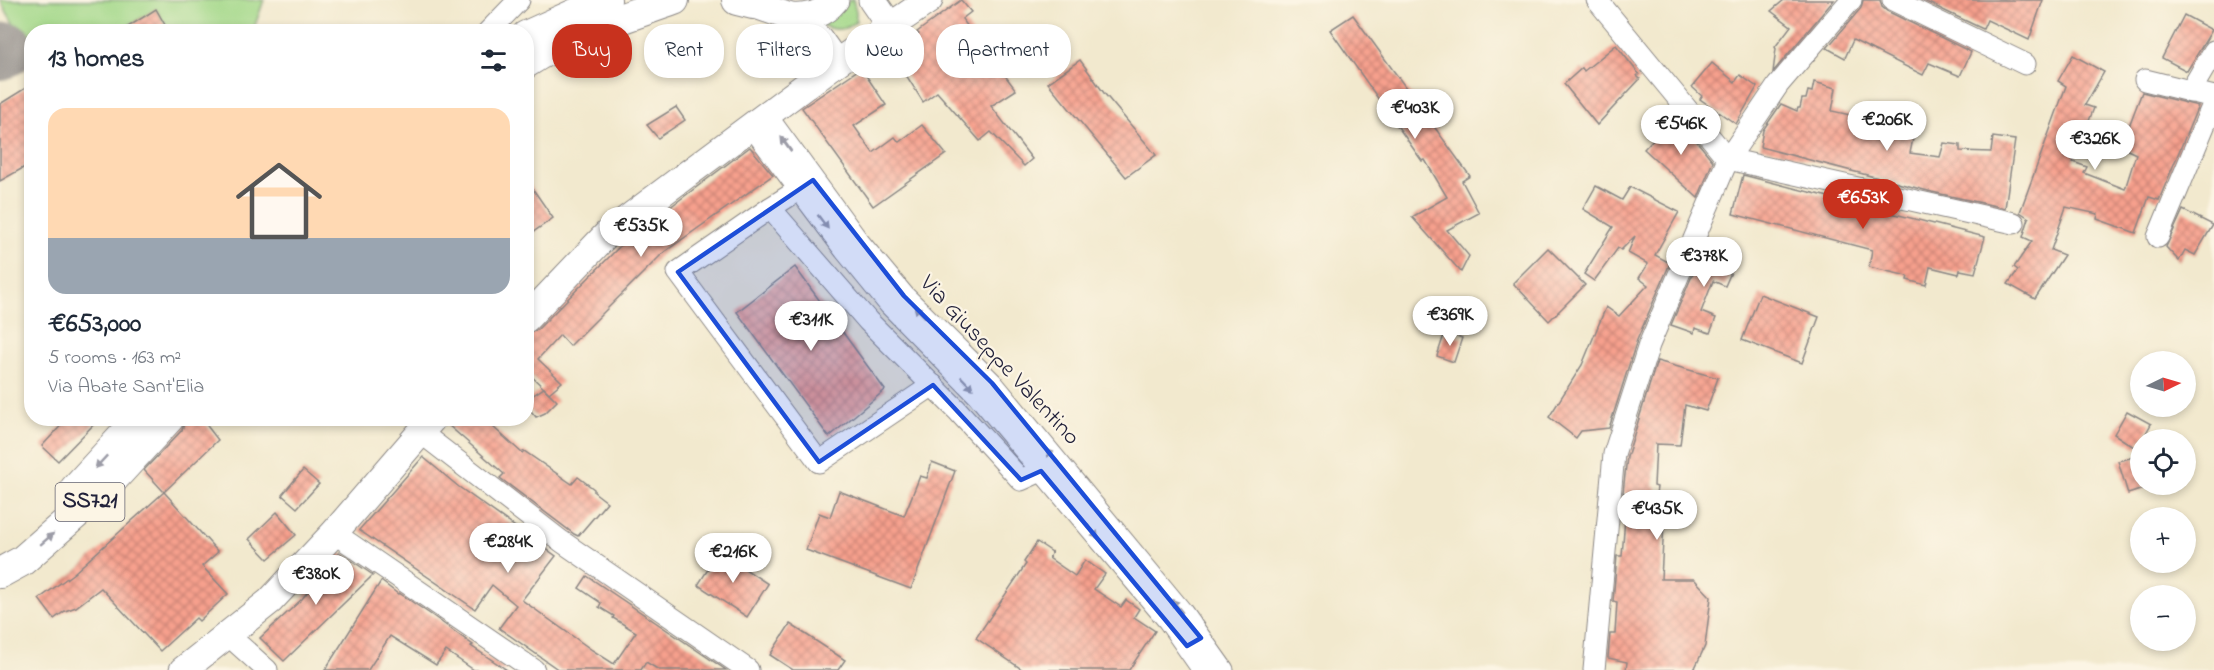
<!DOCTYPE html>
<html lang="en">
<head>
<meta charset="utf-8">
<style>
	:root { --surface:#fff; --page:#f2f2f3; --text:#1f2937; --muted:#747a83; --accent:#c8321e }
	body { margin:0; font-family:"Indie Flower",sans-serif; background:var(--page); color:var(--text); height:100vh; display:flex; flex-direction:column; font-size:22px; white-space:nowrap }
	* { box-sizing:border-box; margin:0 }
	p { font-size:20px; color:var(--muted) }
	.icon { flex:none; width:33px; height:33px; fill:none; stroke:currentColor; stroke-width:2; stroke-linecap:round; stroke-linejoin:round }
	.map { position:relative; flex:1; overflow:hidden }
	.details { position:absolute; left:24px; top:24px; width:510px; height:402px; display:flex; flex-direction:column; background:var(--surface); border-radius:24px; box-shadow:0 3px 9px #0003 }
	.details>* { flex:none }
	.guide { position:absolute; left:552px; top:24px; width:570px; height:54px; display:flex; gap:12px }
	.needle { width:39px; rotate:85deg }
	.fabs { position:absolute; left:2130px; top:351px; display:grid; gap:12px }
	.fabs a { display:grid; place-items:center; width:66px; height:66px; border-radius:50%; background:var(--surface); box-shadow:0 3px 9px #0003; font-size:30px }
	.price { position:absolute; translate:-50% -51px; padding:0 14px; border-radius:21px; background:#fff; color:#222; font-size:20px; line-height:39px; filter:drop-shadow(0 2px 3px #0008) }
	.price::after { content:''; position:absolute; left:50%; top:36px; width:18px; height:14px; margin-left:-9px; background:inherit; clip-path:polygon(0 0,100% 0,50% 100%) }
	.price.active { background:var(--accent); color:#fff }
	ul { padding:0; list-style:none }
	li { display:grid; align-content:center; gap:12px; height:318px; padding:0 24px }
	li span { display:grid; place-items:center; height:186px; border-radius:18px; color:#555 }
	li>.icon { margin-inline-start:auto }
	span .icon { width:108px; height:108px; fill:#fffc; stroke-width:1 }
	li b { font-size:26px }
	h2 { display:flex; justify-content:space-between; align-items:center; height:72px; padding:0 24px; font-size:26px }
	.chip { padding:0 21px; border-radius:24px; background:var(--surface); box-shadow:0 3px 9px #0003; font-size:21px; line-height:54px }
	.chip.active { background:var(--accent); color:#fff }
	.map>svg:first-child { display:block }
	.grass { fill:#a3d889; stroke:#627d62; stroke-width:1.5 }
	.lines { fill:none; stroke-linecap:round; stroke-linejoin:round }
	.taxiway { stroke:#8a8684; stroke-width:54 }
	.building { fill:url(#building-cross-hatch) }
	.minor-casing { stroke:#8a8684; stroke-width:23 }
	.major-casing { stroke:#8a8684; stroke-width:29 }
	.highway-casing { stroke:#8a8684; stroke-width:32 }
	.minor { stroke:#fff; stroke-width:21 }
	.major { stroke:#fff; stroke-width:27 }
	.highway { stroke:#fff; stroke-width:30 }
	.oneway { fill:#9c9ca7 }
	.marked { fill:#1d4ed8; fill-opacity:0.2; stroke:#1d4ed8; stroke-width:4.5; stroke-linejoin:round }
	.labels { text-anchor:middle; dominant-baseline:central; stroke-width:4.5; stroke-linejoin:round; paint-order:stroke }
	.shield { fill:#fcf5e5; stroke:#63616e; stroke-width:1.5 }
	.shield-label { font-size:22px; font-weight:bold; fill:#22223b }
	.street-label { font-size:24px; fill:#22223b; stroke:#fcf5e5 }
</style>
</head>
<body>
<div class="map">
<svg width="2214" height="670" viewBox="0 0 2214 670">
	<defs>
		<pattern id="building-cross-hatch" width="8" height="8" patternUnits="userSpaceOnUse" patternTransform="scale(1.5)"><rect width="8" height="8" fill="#f7a08d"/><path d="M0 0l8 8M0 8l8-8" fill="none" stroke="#c88274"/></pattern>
	</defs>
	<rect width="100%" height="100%" fill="#fcf5e5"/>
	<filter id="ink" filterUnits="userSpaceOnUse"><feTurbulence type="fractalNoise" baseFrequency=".0167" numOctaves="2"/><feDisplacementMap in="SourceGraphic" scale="12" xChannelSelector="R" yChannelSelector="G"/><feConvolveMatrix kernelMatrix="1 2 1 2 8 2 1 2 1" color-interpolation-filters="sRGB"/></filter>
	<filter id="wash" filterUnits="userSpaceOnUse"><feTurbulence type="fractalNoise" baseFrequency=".008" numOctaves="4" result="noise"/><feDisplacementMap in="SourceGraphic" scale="24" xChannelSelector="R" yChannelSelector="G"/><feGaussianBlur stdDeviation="1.35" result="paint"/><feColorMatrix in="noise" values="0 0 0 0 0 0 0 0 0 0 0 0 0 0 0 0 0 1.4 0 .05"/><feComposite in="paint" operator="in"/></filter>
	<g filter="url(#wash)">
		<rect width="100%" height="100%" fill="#f2e9ce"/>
		<!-- grass -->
		<g class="grass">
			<path d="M0,0H264L253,31H169L156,9L120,31L32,32L31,54Z"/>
			<path d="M849,0H853L856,11V21C845,32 833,31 820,24L847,4Z"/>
		</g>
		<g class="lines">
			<!-- taxiway -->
			<path class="taxiway" d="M0,53L8,49"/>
		</g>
		<g id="blocks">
			<!-- building -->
			<g class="building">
				<path d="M961,0L971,12L962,19L1016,90L991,106L1032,159L1024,166L991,132L980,141L937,92L923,102L891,51L919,34L917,32Z"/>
				<path d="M1784,0H1834L1773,72L1776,49L1775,47L1791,26L1771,11Z"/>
				<path d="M1863,0H1880L1882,7L1887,11L1971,52L1960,76L1929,63L1923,75L1853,40L1845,58L1827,48L1861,8Z"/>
				<path d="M1922,0H2043L2029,40L1987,20L1983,29Z"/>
				<path d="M156,9L169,32H120Z"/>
				<path d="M1353,15L1470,176L1462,181L1479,213L1447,230L1469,256L1461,272L1412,217L1447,197L1425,160L1422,161L1330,30Z"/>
				<path d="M2184,15L2212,30L2187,71L2162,58Z"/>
				<path d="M1616,45L1639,74L1637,76L1640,79L1597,125L1564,84L1582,68L1584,71Z"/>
				<path d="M2073,55L2104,72L2085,105L2094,108L2073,162L2087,167L2084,173L2125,189L2136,154L2121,147L2142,92L2198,106L2159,200L2149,197L2136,233L2097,219L2098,214L2066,207L2051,250L2064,255L2035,299L2008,284L2018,270L2014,267L2032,241L2023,237L2029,218L2020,212L2066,86L2058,81Z"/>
				<path d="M1080,60L1104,93L1156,155L1126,177L1048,83Z"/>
				<path d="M1712,63L1735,82L1740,75L1757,87L1736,124L1700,99L1702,96L1692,87Z"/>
				<path d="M861,68L886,105L854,126L873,153L895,137L899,142L922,125L946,154L873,206L802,108Z"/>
				<path d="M1814,82L1836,88L1832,111L1855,116L1853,120L1914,134L1910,153L1940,157L1944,143L1960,145V151L1991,152L1993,137L2015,140L2005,208L1932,192L1760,147L1763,130L1781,104L1797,111L1798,108H1800L1802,99H1806L1808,91L1812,92Z"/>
				<path d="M32,84V163L0,181V104Z"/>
				<path d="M676,107L685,120L658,138L647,125Z"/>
				<path d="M1673,118L1679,124L1681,122L1713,161L1698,198L1644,149Z"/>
				<path d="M750,147L773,175L663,253L570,346L560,335L538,359L562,382L549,393L526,371V334L537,330L625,241Z"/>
				<path d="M1743,175L1985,237L1975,273L1960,270L1959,274L1930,267L1926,285L1907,280L1908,276L1869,267L1872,250L1733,214Z"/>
				<path d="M526,179L553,218L526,237Z"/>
				<path d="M1596,186L1622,200L1630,187L1679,212L1655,255L1670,263L1637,340L1609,428L1581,431L1576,438L1549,417L1582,365L1606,307L1619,316L1648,285L1639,278L1648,264L1628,253L1635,236L1621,250L1618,248L1594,281L1584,274L1613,227L1583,209Z"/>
				<path d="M2183,210L2213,225L2195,255L2185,250L2179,261L2166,247Z"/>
				<path d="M1706,243L1739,254L1725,286L1713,281L1701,312L1716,318L1710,333L1695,328L1694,333L1671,325Z"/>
				<path d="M1548,248L1585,285L1549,321L1513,283Z"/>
				<path d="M795,267L885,390L829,437L737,312Z"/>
				<path d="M1760,294L1819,317L1802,363L1742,340Z"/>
				<path d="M1445,332L1462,338L1454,362L1437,356Z"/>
				<path d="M1657,361L1718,378L1706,411L1685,405L1680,445L1656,444L1654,486L1657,487L1655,502L1665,503L1661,579H1694L1711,597L1705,646L1694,670H1626L1627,662L1608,658L1610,634H1615L1617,602L1613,601L1617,556H1622L1627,493H1623L1627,457Z"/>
				<path d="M544,388L557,401L545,413L536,417L526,405V400Z"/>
				<path d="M2127,411L2151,424L2142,440H2140L2137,449L2114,434Z"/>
				<path d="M68,418H100L58,461L42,446Z"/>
				<path d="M186,418H201L218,440L164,492L144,470L182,430Z"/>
				<path d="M448,418H483L522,453L524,451L572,484L578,477L594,489V492L607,502L578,536L574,534L500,478L504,474L447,424Z"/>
				<path d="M423,457L459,487L556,556L522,600L592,650L614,664L636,632L613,618L614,616L599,607L601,603L579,588L587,576L726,670H659L646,662L641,670H559L499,628L516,605L492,585L475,609L359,530Z"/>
				<path d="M2134,457L2143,489L2128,494L2118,461Z"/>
				<path d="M932,462L955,471L911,589L806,550L819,513L830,517L839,491L904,516L920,476L927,478Z"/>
				<path d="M303,470L319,484L297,508L282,495Z"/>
				<path d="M164,492L218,552L202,566L228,594L199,621L196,618L160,651L101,588L76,607L65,611L54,619L39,599L74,573Z"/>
				<path d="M277,512L296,535L268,559L249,539Z"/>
				<path d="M1037,542L1052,552L1049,558L1075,576L1085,560L1105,574L1094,589L1121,607L1126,600L1139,609L1134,617L1155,631L1129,670H1023L976,638L1026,564L1024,562Z"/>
				<path d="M339,552L373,575L284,661L260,638L302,599Z"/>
				<path d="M719,552L768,584L747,617L698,585Z"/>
				<path d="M381,581L398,594L399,593L433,616L473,645L471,646L507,670H474L446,651L436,665L390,636L368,670H325Z"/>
				<path d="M790,624L845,660L838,670H793L770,655Z"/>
			</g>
		</g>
	</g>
	<g filter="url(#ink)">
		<use href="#blocks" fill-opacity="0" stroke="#8a8684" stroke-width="1.5"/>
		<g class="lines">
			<defs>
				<g id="minor">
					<path d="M1597,0L1728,159L2014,223"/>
					<path d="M1893,0L2025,64"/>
					<path d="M488,32L519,0"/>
					<path d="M2145,80L2214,97"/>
					<path d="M2190,92L2214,51"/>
					<path d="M765,114L858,241L904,296L992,383L1181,611L1223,670"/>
					<path d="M751,125L845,250L890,305L978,395L1168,620L1203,670"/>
					<path d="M811,182L770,208L868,321L957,410L1021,480L1041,471"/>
					<path d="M770,208L678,272L819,462L933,385"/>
					<path d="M2158,237L2214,102"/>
					<path d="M420,432L561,541L748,670"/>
					<path d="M334,533L534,670"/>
					<path d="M228,635L267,670"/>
					<path d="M1594,670L1614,454L1649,345L1728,159L1778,85L1851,0"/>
				</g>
				<g id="major">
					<path d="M748,0L753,4L790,17L819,39L836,63"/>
					<path d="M872,0L890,26"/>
					<path d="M790,17C808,18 823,15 835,0"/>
					<path d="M526,319L607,234L836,63L929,0"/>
					<path d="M183,670L270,601L334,533L433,418"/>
				</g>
				<g id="highway">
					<path d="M737,0L753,4"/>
					<path d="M526,36L606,0"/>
					<path d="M526,63C571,33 624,18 674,0"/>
					<path d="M75,489L140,418"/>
					<path d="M0,573L22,561L101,492L169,418"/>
				</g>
			</defs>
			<!-- minor casing -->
			<use href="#minor" class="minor-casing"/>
			<!-- major casing -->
			<use href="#major" class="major-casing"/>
			<!-- highway casing -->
			<use href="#highway" class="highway-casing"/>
			<!-- minor -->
			<use href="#minor" class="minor"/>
			<!-- major -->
			<use href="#major" class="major"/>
			<!-- highway -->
			<use href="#highway" class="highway"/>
		</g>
		<!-- one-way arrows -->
		<defs><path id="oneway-solid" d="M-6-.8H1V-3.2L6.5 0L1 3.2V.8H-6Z" transform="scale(1.5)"/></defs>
		<g class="oneway">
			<use href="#oneway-solid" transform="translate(786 144) rotate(-126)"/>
			<use href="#oneway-solid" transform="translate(823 222) rotate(53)"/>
			<use href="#oneway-solid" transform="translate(920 312) rotate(-135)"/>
			<use href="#oneway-solid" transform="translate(967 383) rotate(46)"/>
			<use href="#oneway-solid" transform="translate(1052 456) rotate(-130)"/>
			<use href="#oneway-solid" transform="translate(101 462) rotate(133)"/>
			<use href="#oneway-solid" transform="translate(1093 532) rotate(50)"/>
			<use href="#oneway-solid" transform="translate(47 539) rotate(-41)"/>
			<use href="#oneway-solid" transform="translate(1177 606) rotate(-129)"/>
		</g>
	</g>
	<!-- marked area -->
	<path class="marked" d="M813,180L904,296L992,383L1201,638L1187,646L1041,471L1021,480L933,385L819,462L678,272Z"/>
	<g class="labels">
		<!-- shield labels -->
		<rect class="shield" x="55.5" y="483" width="69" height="38" rx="4.5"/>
		<g class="shield-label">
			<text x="90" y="502">SS721</text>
		</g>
		<!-- street labels -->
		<g class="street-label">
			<text transform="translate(999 361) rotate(47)">Via Giuseppe Valentino</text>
		</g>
	</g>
</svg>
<div class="fabs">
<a><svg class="needle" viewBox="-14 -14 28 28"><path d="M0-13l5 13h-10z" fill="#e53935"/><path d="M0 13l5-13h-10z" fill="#747a83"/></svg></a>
<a><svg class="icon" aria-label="locate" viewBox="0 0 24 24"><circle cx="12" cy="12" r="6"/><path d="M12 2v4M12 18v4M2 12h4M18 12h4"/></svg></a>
<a>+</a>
<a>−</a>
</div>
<b class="price" style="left:1415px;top:140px">€403K</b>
<b class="price" style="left:1887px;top:152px">€206K</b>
<b class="price" style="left:1681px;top:156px">€546K</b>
<b class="price" style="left:2095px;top:171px">€326K</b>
<b class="price active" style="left:1863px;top:230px">€653K</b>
<b class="price" style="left:641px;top:258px">€535K</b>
<b class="price" style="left:1704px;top:288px">€378K</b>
<b class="price" style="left:1450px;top:347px">€369K</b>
<b class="price" style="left:811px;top:352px">€311K</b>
<b class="price" style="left:1657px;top:541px">€435K</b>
<b class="price" style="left:508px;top:574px">€284K</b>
<b class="price" style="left:733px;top:584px">€216K</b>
<b class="price" style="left:316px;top:606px">€380K</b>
<div class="guide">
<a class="chip active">Buy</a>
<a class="chip">Rent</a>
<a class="chip">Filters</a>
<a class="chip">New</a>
<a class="chip">Apartment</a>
</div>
<section class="details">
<h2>13 homes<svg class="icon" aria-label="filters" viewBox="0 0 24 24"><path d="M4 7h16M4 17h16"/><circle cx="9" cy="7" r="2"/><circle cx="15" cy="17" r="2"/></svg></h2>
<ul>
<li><span style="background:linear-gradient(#ffd9b3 70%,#9aa5b1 0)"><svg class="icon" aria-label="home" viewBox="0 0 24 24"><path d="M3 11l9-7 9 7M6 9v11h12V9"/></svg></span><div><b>€653,000</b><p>5 rooms · 163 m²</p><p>Via Abate Sant'Elia</p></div></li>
</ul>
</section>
</div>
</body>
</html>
